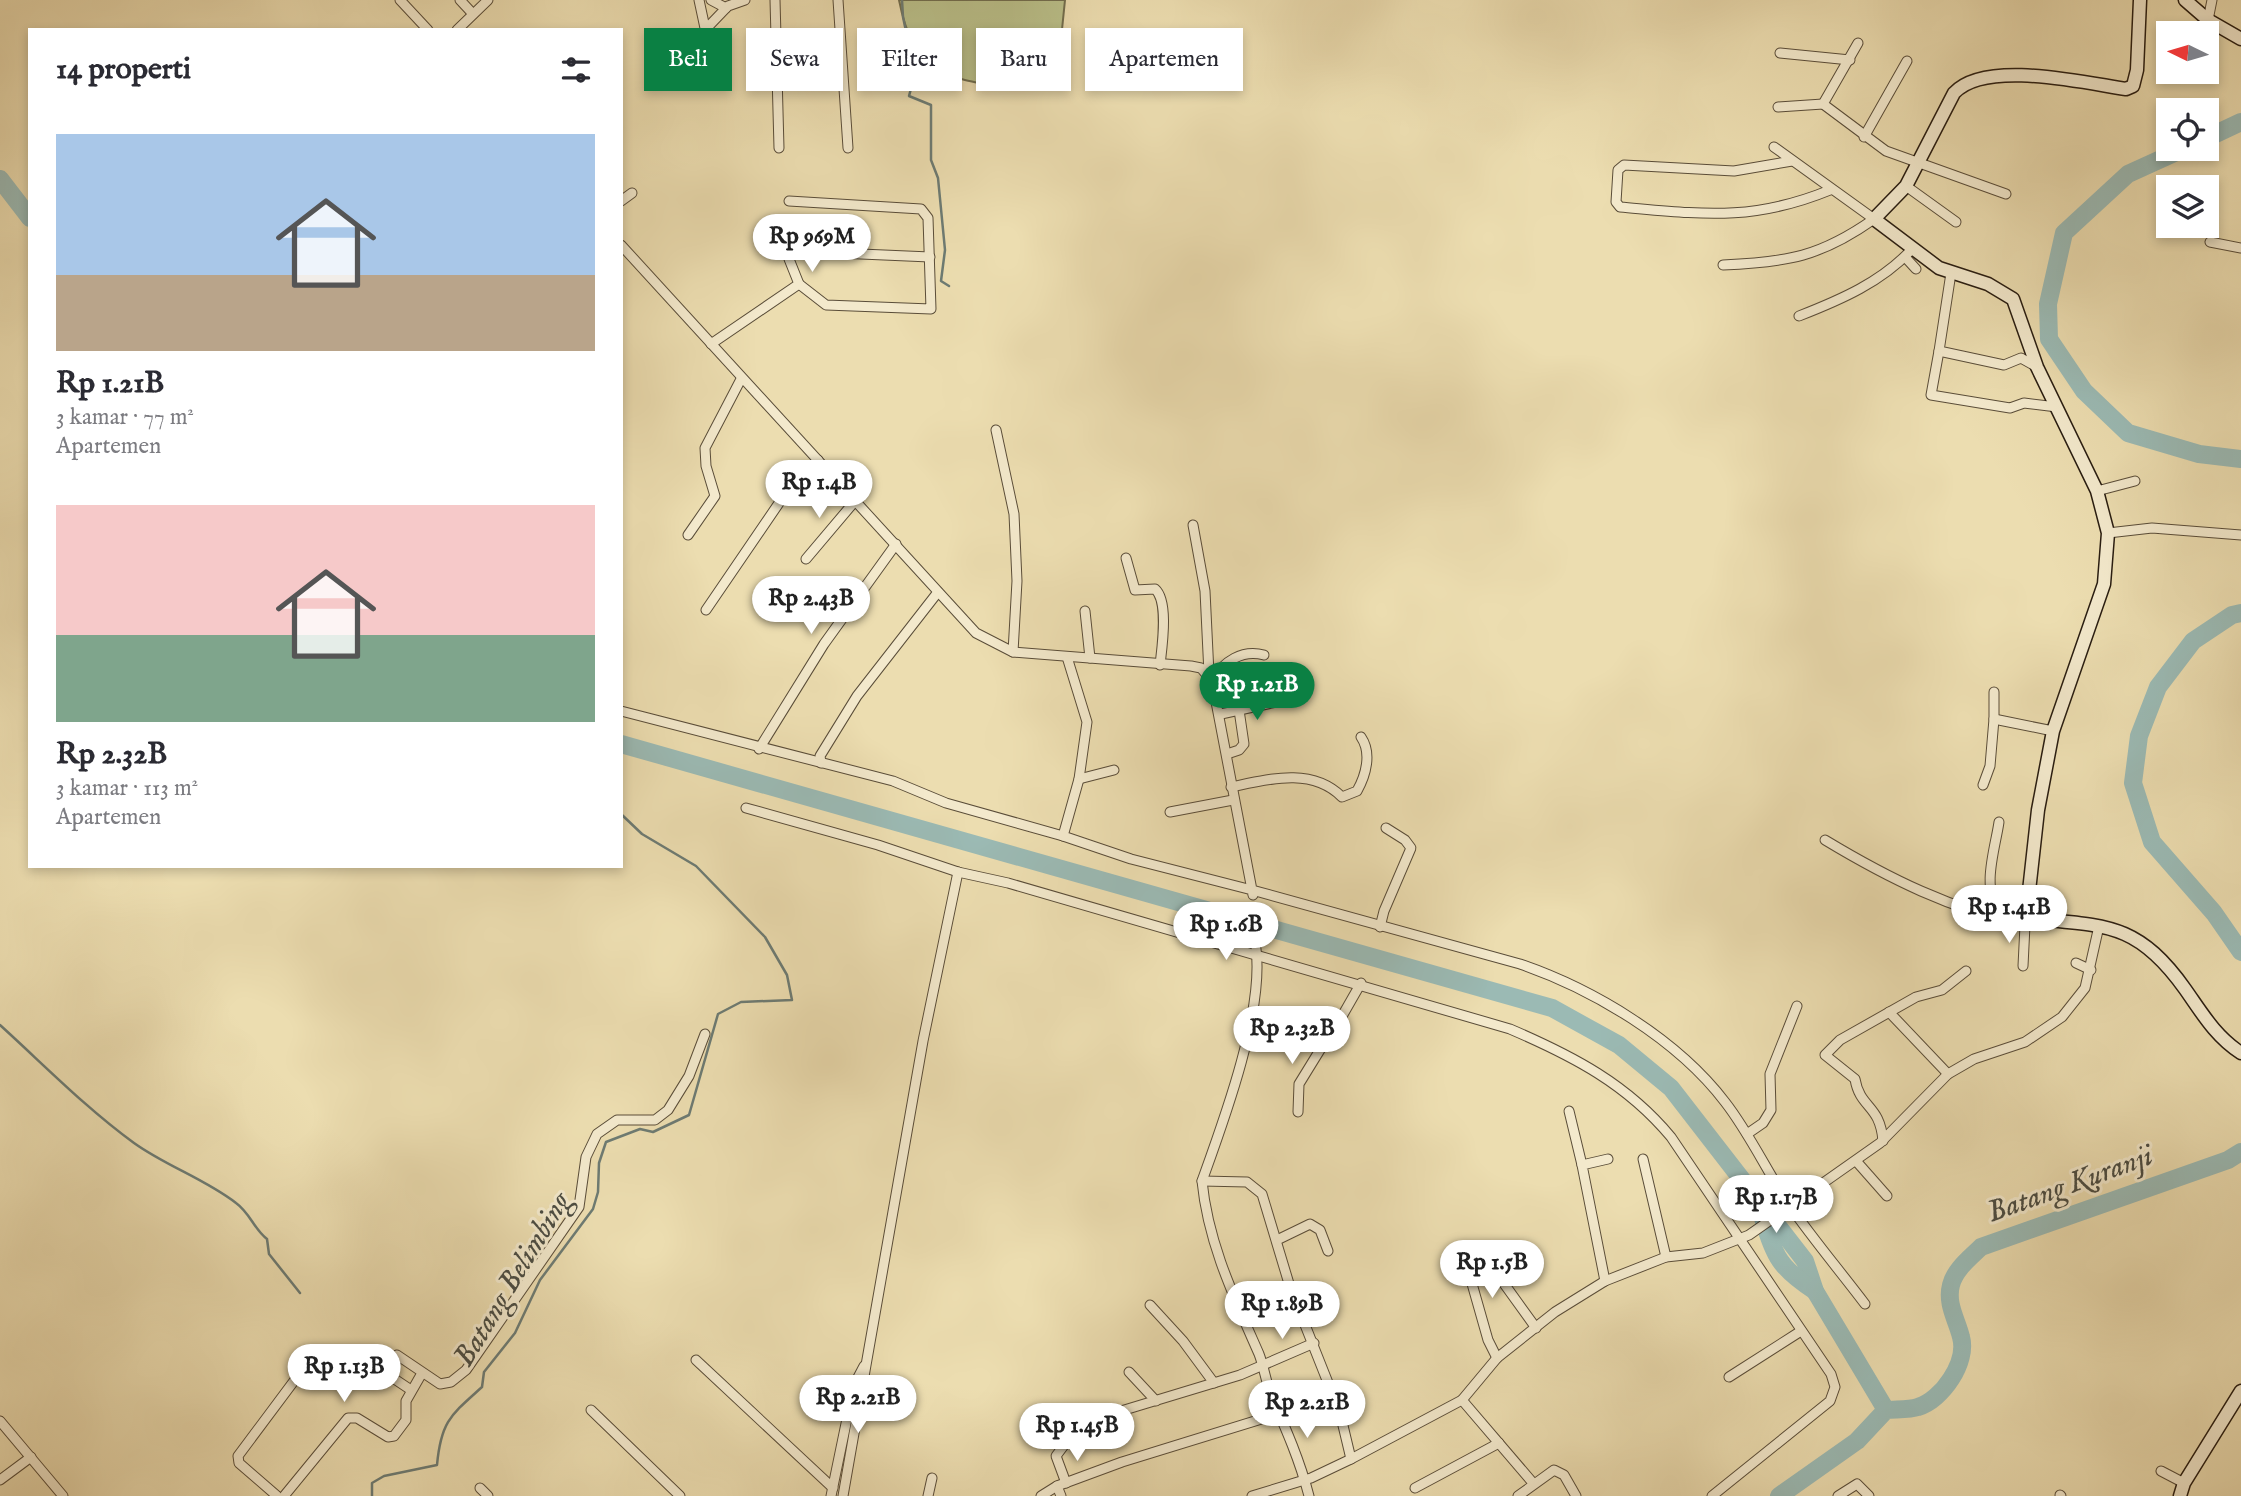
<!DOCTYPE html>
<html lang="id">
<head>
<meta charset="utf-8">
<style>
	:root { --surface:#fff; --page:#f2f2f3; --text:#2b2b33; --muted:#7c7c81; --accent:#0b8043 }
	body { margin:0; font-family:"IM FELL English",serif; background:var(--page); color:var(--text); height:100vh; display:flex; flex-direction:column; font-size:26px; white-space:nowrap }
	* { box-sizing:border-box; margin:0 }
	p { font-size:23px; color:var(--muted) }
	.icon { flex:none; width:38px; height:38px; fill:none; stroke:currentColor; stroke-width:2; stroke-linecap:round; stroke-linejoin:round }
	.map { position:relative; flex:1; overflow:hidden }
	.drawer { position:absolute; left:28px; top:28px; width:595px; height:840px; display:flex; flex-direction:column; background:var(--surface); border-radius:0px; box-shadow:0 4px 10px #0003 }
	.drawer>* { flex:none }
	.banner { position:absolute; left:644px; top:28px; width:665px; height:63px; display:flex; gap:14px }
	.needle { width:46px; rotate:275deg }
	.fabs { position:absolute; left:2156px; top:21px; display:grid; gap:14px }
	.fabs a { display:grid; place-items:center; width:63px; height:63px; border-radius:0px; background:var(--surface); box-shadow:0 4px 10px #0003; font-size:35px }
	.price { position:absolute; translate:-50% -60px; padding:0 16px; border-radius:24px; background:#fff; color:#222; font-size:23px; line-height:46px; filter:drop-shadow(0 2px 4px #0008) }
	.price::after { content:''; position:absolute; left:50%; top:42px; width:21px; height:16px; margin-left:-10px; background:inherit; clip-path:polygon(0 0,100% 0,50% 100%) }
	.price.active { background:var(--accent); color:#fff }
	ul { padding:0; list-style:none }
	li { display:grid; align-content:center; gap:14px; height:371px; padding:0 28px }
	li span { display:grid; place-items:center; height:217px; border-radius:0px; color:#555 }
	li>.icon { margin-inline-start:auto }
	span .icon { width:126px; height:126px; fill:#fffc; stroke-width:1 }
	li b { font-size:30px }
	h2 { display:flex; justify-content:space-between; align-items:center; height:84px; padding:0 28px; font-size:30px }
	.tag { padding:0 24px; border-radius:0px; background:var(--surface); box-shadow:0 4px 10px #0003; font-size:24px; line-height:63px }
	.tag.active { background:var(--accent); color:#fff }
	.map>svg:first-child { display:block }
	.green { fill:#bac08a; stroke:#726e4e; stroke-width:2 }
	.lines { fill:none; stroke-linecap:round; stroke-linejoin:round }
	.stream { stroke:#6d7b73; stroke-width:2.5 }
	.river { stroke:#9bbab4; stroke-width:18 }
	.street-casing { stroke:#5a4d39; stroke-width:11 }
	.secondary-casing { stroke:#291d11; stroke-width:15 }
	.street { stroke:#f3e9cc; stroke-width:9 }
	.secondary { stroke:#f3e9cc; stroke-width:12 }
	.labels { text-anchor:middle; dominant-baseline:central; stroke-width:6; stroke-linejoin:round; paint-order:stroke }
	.water-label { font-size:30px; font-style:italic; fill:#4b4c42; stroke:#f3e9cc }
</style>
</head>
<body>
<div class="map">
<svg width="2241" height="1496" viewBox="0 0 2241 1496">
	<rect width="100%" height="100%" fill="#ecddb0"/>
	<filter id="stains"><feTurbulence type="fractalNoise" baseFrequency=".00286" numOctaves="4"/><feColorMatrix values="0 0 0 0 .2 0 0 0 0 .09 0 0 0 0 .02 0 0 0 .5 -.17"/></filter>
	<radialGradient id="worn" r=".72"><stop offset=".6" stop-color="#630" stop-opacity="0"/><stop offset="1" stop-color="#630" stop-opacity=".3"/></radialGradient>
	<!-- green -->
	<path class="green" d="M899,0H1065L1059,59L1032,61L1014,89C946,78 914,76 899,0Z"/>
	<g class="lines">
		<!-- stream -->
		<g class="stream">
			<path d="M902,0L903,17L915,74L909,96L931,105V160L938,178L945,250L941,281L949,286"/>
			<path d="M0,1025C44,1065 86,1108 134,1143C166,1166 205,1179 236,1203C250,1213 254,1229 267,1239L269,1254L300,1293"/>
			<path d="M372,1496V1483L384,1476L437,1465C441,1421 451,1415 482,1387L484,1372L515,1333L540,1280L593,1209L598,1192L599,1163L606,1142L640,1129L653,1132L689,1115L718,1014L741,1002L792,1000L787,975L765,937L696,866L642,834L621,814"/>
		</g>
		<!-- river -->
		<g class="river">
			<path d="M2207,138L2241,122"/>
			<path d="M2183,149L2128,174L2064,233L2048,304L2049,339L2084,391L2128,433L2199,454L2241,459"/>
			<path d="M0,179L30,218"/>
			<path d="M2241,613L2232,615L2193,641L2158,687L2139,736L2133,783L2152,842L2214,913L2241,952"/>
			<path d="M621,744L1552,1008L1619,1045L1671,1088L1805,1261L1815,1291L1886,1410"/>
			<path d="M1763,1218C1774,1257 1781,1269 1815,1291"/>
			<path d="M1779,1496L1857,1441L1886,1410C1896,1409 1909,1410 1918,1407C1942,1400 1968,1362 1961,1337C1957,1320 1946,1304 1951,1285C1955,1269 1970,1258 1981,1247L2228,1160L2241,1152"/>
		</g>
		<defs>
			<g id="street">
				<path d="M400,0L428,30"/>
				<path d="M460,0L473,14"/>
				<path d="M699,0L705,28"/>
				<path d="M711,0L726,8"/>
				<path d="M775,0L779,148"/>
				<path d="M838,0L848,148"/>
				<path d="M2208,20L2212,0"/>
				<path d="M457,30L488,0"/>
				<path d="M704,31L728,6L745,0"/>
				<path d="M1858,43L1823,104L1886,151L2006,194"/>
				<path d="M1780,53L1850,60"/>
				<path d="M1778,107L1823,104"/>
				<path d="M1864,137L1907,61"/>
				<path d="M1792,161L1734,171L1624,165L1618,170L1616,202L1620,207C1701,214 1752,222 1830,190"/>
				<path d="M1906,186L1956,222"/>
				<path d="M621,201L632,193"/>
				<path d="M789,201L921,209L928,218L931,309L826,305L799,284"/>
				<path d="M2210,242L2241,248"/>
				<path d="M621,245L976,633L1013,652L1191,666L1201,668L1212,681L1252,890L1520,964C1593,989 1677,1039 1725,1102C1750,1134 1767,1172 1790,1206C1813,1239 1840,1271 1865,1304"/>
				<path d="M1905,257L1916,269"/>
				<path d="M1723,265C1788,262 1820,257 1874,219L1774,147"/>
				<path d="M1951,273L1939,351L2004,365L2021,358L2037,367"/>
				<path d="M1799,316C1840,300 1882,282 1912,249"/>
				<path d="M711,344L799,284L789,259L792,251L930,257"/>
				<path d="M1939,351L1931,395L2010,408L2024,403L2057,407"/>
				<path d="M996,430L1014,514L1017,581L1013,652"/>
				<path d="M2097,491L2135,481"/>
				<path d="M1193,525L1205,591L1209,674"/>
				<path d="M2108,533L2152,528L2241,535"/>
				<path d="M688,535L715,496L706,466L705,448L741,379"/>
				<path d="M1126,558L1135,590L1155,589C1169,601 1162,647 1160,665"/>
				<path d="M806,559L855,501"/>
				<path d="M706,610L792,484L818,460"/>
				<path d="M1085,611L1090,658"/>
				<path d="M1067,657L1087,722L1079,779L1063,836L1131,859L1252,890L1253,895"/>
				<path d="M1212,681C1223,661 1243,649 1264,655"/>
				<path d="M1994,692V719"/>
				<path d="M621,711L893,781L946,803L1063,836"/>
				<path d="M1221,714L1286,700"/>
				<path d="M759,749L824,644L896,544"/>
				<path d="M1227,754L1239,750L1244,744L1239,710"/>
				<path d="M821,763L820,756L857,696L938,592"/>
				<path d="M1079,779L1114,770"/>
				<path d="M1983,785L1990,766L1994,719L2053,731"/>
				<path d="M1231,787C1269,779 1312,767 1342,797L1357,791C1366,775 1372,753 1361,737"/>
				<path d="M746,808L878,845L958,872L1008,883L1510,1029C1573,1056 1627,1084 1671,1137L1831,1374L1835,1387L1830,1401L1712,1496"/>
				<path d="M1170,812L1233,800"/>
				<path d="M1825,840C1888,878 1952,910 2025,925L2026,918C2018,915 2007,913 2000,908C1980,892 1996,845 1999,822"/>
				<path d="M1380,927L1384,911L1411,848L1405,840L1386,828"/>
				<path d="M1256,949C1264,1012 1224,1120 1202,1181C1208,1243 1234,1297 1259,1354C1264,1367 1266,1382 1271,1395C1286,1429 1300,1461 1309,1496"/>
				<path d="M2076,963L2091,970"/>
				<path d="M2023,966L2025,925"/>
				<path d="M1889,1012L1948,1074"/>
				<path d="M1251,1014L1333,1032L1361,983"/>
				<path d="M1569,1111L1582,1165"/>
				<path d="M1298,1112L1299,1084L1331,1032"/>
				<path d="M1747,1134L1763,1123L1771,1110L1770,1074L1797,1006"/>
				<path d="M1883,1141C1880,1104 1860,1109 1855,1079L1825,1055L1840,1040L1916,997L1942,990L1966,971"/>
				<path d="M1643,1159L1666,1257"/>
				<path d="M1857,1162L1887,1196"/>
				<path d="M1202,1181L1247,1182L1262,1194L1290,1287L1340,1413L1351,1459"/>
				<path d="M1277,1240L1310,1224L1320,1230L1328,1251"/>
				<path d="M1463,1252L1488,1340L1497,1358"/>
				<path d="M1500,1278L1536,1328"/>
				<path d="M1605,1281L1582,1165L1608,1159"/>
				<path d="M1150,1305L1183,1341L1214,1383"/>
				<path d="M397,1355L440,1384L451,1382L466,1370L579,1207L586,1157L597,1134L617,1120H655L668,1110L689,1076L705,1034"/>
				<path d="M696,1360L833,1488"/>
				<path d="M381,1370L411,1390"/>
				<path d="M1129,1372L1156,1401"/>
				<path d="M1729,1377L1801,1331"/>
				<path d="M1462,1400L1533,1483"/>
				<path d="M591,1410L680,1496"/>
				<path d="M1121,1411L1240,1375L1314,1343"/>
				<path d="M0,1421L63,1496"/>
				<path d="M2161,1471L2184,1483"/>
				<path d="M0,1480L31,1457"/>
				<path d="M1066,1483L1056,1456L1065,1444L1096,1427"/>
				<path d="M1057,1486L1061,1496"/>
				<path d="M480,1488L488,1496"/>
				<path d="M1415,1488L1499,1443"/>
				<path d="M2060,1495L2061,1496"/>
				<path d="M277,1496L239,1463L238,1456L294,1381L324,1350"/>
				<path d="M284,1496L348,1418H357L388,1437L394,1436L406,1420V1401L422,1373"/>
				<path d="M831,1496L854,1385L864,1366"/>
				<path d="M843,1496L923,1041L958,872"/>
				<path d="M928,1496L932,1478"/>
				<path d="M1041,1496L1057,1486L1122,1462L1281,1413"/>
				<path d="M1252,1496L1311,1478L1351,1459L1462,1400L1497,1358L1555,1312L1605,1281L1666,1257L1703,1253L1749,1235L1880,1143L1948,1074L1974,1059L2025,1042L2062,1017L2085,988L2099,926"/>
				<path d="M1518,1496L1554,1470L1564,1475L1576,1496"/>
				<path d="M1838,1496L1857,1484L1869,1496"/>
			</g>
			<g id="secondary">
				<path d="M2140,0L2137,70L2133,86L2126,89C2085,83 1985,59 1954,93L1906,186L1874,219L1939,268L1988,284L2013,299L2037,367L2097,491L2108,533L2104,584L2053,731L2038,810L2026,918C2103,926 2136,920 2185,989C2202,1013 2215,1036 2241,1053"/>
				<path d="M2185,0L2208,20L2241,39"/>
				<path d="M2180,1496L2184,1483L2241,1391"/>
			</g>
		</defs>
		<!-- street casing -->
		<use href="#street" class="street-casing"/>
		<!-- secondary casing -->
		<use href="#secondary" class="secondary-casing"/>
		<!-- street -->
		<use href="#street" class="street"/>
		<!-- secondary -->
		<use href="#secondary" class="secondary"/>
	</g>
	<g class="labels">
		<!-- water labels -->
		<g class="water-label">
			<text transform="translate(2070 1185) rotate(-20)">Batang Kuranji</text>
			<text transform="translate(513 1280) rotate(-59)">Batang Belimbing</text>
		</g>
	</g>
	<rect width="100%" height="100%" filter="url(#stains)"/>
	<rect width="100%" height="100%" fill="url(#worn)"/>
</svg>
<div class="fabs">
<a><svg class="needle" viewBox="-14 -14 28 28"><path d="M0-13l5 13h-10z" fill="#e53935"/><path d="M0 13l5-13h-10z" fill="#7c7c81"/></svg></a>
<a><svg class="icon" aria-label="locate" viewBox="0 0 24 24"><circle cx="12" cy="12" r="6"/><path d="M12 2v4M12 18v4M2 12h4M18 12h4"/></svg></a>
<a><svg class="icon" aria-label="layers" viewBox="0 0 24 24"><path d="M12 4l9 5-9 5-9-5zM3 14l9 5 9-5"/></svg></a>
</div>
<b class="price" style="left:812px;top:274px">Rp 969M</b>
<b class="price" style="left:819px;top:520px">Rp 1.4B</b>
<b class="price" style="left:811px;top:636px">Rp 2.43B</b>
<b class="price active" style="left:1257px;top:722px">Rp 1.21B</b>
<b class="price" style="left:2009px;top:945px">Rp 1.41B</b>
<b class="price" style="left:1226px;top:962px">Rp 1.6B</b>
<b class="price" style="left:1292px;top:1066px">Rp 2.32B</b>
<b class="price" style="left:1776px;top:1235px">Rp 1.17B</b>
<b class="price" style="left:1492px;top:1300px">Rp 1.5B</b>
<b class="price" style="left:1282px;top:1341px">Rp 1.89B</b>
<b class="price" style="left:344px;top:1404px">Rp 1.13B</b>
<b class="price" style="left:858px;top:1435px">Rp 2.21B</b>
<b class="price" style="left:1307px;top:1440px">Rp 2.21B</b>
<b class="price" style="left:1077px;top:1463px">Rp 1.45B</b>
<div class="banner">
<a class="tag active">Beli</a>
<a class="tag">Sewa</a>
<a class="tag">Filter</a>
<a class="tag">Baru</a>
<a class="tag">Apartemen</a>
</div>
<section class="drawer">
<h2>14 properti<svg class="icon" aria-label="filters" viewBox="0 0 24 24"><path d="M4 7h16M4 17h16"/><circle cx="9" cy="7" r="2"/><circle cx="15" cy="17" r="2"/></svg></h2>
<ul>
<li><span style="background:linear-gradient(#a9c7e8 65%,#b9a48a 0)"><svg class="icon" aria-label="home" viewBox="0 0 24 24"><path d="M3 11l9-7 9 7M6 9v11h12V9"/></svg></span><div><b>Rp 1.21B</b><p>3 kamar · 77 m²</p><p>Apartemen</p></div></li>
<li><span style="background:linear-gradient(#f6c9c9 60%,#7fa58c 0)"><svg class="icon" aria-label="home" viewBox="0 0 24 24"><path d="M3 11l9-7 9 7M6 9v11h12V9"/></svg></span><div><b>Rp 2.32B</b><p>3 kamar · 113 m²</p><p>Apartemen</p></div></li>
</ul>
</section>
</div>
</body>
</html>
